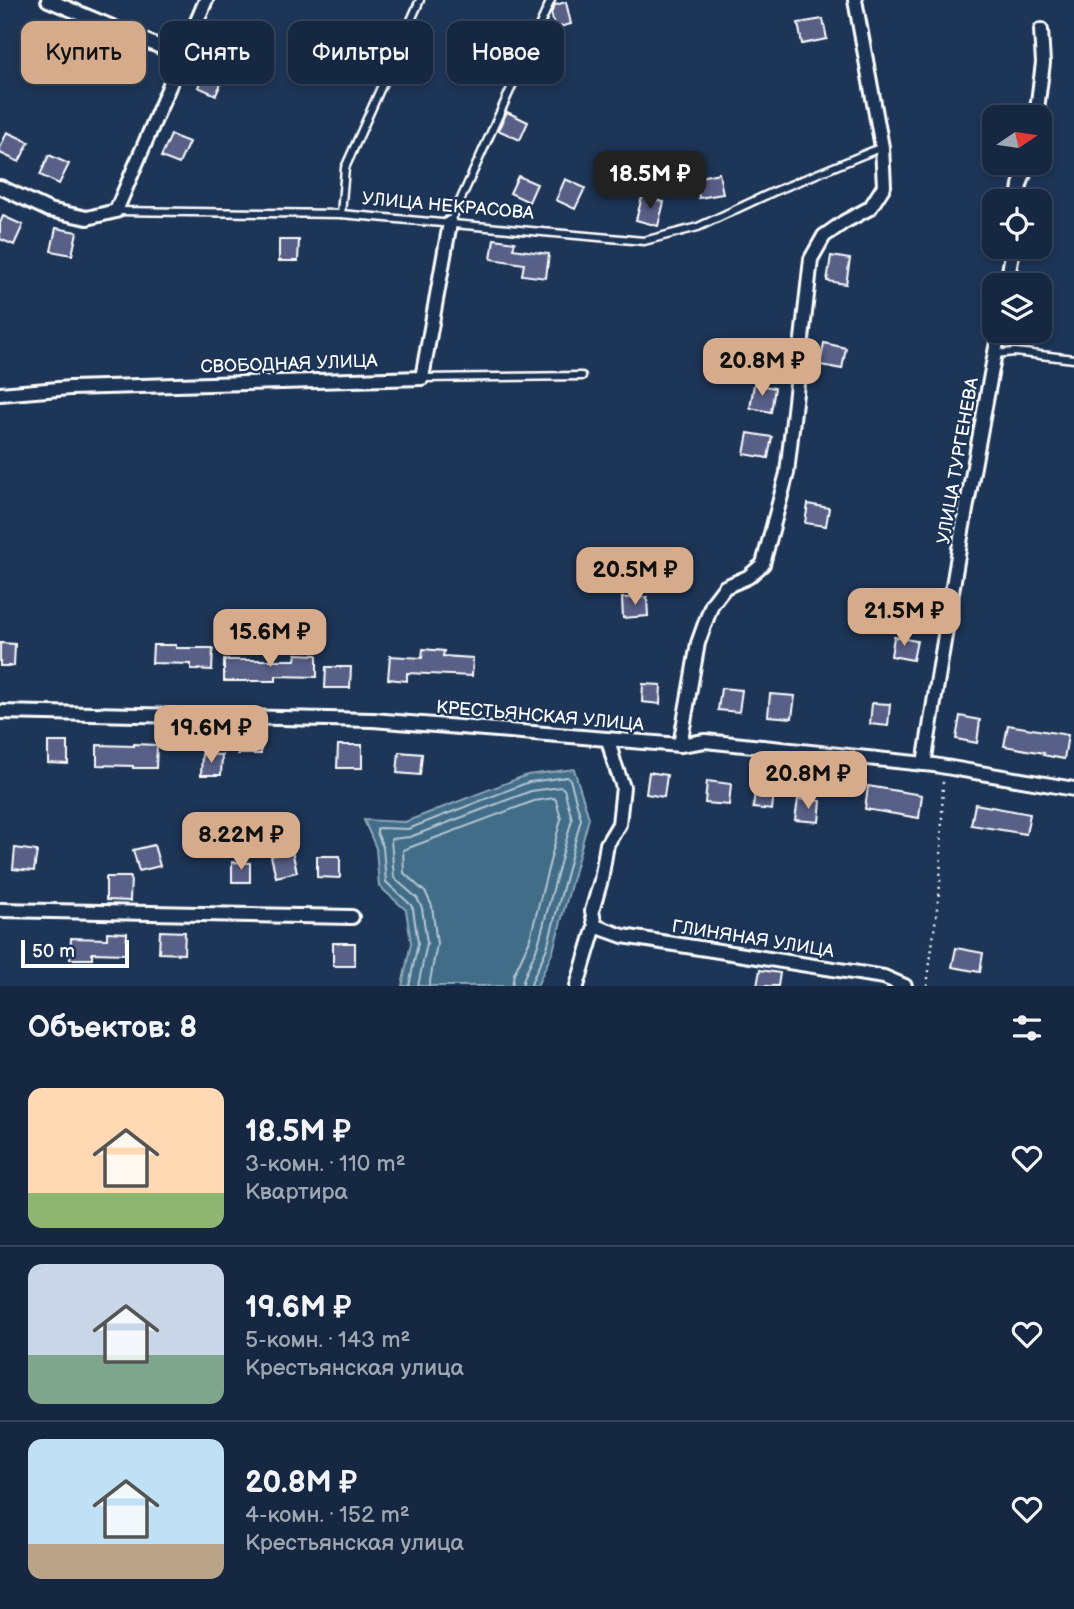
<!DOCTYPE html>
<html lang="ru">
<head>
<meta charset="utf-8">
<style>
	:root { --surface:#162841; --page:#1f3048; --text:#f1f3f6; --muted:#9ea6b1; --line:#35445a; --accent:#d6ab8b }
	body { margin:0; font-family:"Balsamiq Sans",sans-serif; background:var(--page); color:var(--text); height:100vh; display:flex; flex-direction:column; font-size:26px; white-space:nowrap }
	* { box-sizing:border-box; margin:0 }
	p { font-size:23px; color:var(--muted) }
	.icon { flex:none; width:38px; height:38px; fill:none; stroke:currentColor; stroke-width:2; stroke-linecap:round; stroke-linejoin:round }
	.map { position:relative; height:986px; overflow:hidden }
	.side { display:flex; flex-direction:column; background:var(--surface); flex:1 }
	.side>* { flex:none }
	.guide { position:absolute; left:21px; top:21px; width:700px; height:63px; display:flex; gap:14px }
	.needle { width:46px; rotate:77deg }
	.tools { position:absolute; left:982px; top:105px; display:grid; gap:14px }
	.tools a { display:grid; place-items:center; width:70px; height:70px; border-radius:14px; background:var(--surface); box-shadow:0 4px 10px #0003,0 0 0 2px var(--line); font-size:35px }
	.scale { position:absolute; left:21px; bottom:18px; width:108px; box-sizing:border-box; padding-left:7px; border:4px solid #fff; border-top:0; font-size:19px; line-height:24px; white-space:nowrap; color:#fff; -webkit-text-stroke:5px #1d3557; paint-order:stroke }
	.price { position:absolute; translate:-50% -60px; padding:0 16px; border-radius:14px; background:var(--accent); color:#111; font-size:23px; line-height:46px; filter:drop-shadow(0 2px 4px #0008) }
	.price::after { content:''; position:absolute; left:50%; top:42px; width:21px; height:16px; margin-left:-10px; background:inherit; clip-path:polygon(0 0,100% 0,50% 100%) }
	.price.selected { background:#222; color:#fff }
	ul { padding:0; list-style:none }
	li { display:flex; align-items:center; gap:21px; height:175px; padding:0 28px }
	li+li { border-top:2px solid var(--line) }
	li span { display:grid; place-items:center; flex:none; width:196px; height:140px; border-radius:14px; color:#555 }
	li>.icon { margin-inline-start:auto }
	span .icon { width:84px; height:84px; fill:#fffc; stroke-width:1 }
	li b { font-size:30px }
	h2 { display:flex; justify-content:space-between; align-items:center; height:84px; padding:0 28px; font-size:30px }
	.tag { padding:0 24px; border-radius:14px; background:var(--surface); box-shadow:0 4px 10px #0003,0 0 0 2px var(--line); font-size:24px; line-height:63px }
	.tag.selected { background:var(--accent); color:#111 }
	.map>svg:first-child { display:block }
	.water { fill:#426d89; stroke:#8ea7b8; stroke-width:2 }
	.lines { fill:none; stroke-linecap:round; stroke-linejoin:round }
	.shore { stroke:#b3c5d0; stroke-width:2 }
	.building { fill:#596188; stroke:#fff; stroke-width:2 }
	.lane-casing { stroke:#fff; stroke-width:11 }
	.street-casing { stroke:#fff; stroke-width:18 }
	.path { stroke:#fff; stroke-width:2.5; stroke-dasharray:2 5; stroke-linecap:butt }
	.lane { stroke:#1d3557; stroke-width:6 }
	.street { stroke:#1d3557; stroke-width:12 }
	.labels { text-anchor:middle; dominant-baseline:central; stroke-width:5; stroke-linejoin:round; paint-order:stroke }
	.street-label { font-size:18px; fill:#fff; stroke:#1d3557 }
</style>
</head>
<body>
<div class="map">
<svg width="1074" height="986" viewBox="0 0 1074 986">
	<rect width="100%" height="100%" fill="#1d3557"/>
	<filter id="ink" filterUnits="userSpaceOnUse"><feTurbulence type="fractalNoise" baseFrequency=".0143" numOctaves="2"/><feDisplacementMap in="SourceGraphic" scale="14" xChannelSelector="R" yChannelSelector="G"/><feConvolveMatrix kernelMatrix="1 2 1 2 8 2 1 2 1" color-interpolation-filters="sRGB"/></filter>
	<g filter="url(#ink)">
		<!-- water -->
		<path class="water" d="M574,769L589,818L553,951L537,986H402L411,943L406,910L379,886L376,848L364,820L405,822L527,775Z"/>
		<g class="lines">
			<!-- shore -->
			<g class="shore">
				<path d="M409,986L418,943L413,909L411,905L386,882L383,847L377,833V829L380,828L408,829L529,782L567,777L570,779L581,819L547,948L532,981L531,986"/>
				<path d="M418,986L427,943L422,908L417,898L394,878L391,839L410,837L531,791L561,787L564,789L572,819L538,945L524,978L522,986"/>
				<path d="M429,986L437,944L432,906L426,893L404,873L403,850L534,801L554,798L556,800L561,819L529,942L514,974L512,986"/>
			</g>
		</g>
		<!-- building -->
		<g class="building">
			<path d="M566,2L571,24L555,28L551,13L555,5Z"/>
			<path d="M823,19L827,39L802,44L798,23Z"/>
			<path d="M57,21L78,30L69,50L49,42Z"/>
			<path d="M222,41L244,51L236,68L229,65L216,95L198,87L208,65L211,66Z"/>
			<path d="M116,48L135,56L128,73L109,65Z"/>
			<path d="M507,112L528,122L520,140L498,130Z"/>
			<path d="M7,132L29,142L19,162L0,153V148Z"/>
			<path d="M171,135L189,142L179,164L161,157Z"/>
			<path d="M49,155L69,164L59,184L40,175Z"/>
			<path d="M719,173L723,194L699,198L695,178Z"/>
			<path d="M518,176L537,184L529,202L510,193Z"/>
			<path d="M565,179L585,188L575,209L556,200Z"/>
			<path d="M642,197L664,202L658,226L636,220Z"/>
			<path d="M3,216L23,225L14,245L0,239V223Z"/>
			<path d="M56,228L77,232L72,255L51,251Z"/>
			<path d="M494,239L515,242L513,249L549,254L546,278L522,275L524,264L491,259Z"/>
			<path d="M279,240H299L298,261H279Z"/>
			<path d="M831,256L850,259L846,284L827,281Z"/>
			<path d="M824,343L846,348L842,369L820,365Z"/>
			<path d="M754,384L775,388L771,412L750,408Z"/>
			<path d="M748,433L772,437L768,458L744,454Z"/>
			<path d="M808,504L829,508L826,526L805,523Z"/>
			<path d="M647,597L648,616L623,618L622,598Z"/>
			<path d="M894,637L917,641L913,660L891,656Z"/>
			<path d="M0,643L15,644L14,666H0Z"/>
			<path d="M153,645H176V648H213L212,670L191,669V664L152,663Z"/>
			<path d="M423,649L444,651L443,656L473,658L472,676L407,673V681L388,679L390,656L422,658Z"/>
			<path d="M296,654L317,655V677L276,676V681H224V660H295Z"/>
			<path d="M326,667H351L350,688H325Z"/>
			<path d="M643,684L661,685L660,704L642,702Z"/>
			<path d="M721,688L742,690L739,712L718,710Z"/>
			<path d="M770,694L795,696L792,718L768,716Z"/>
			<path d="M872,703L890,704L888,726L870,724Z"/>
			<path d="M960,716L980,720L977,743L956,739Z"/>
			<path d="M1008,725L1068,735L1064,759L1043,755L1044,753L1004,746Z"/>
			<rect x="238" y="734" width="23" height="20"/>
			<path d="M48,742H68V764L48,763Z"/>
			<path d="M134,744L157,745L156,768H133V766L97,765V745L134,746Z"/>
			<path d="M338,745H362V768H337Z"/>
			<path d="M399,752L422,754L420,775L397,773Z"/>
			<path d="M202,754L222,755L221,775H201Z"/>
			<path d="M649,772L667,775L664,797L646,794Z"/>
			<path d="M707,781L731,784L729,805L705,803Z"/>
			<path d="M868,786L922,795L919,818L865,809Z"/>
			<path d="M755,790L774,792L772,810L753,808Z"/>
			<path d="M798,799L821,801L819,822L795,820Z"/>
			<path d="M975,804L1030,814L1026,834L971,825Z"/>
			<path d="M154,845L160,866L139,871L133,850Z"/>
			<path d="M15,848L37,851L34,871L13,869Z"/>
			<path d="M292,851L297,872L276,877L271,856Z"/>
			<path d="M317,856H340V878L317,877Z"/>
			<path d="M232,862L250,863V882H232Z"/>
			<path d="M106,877H131L130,901L106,900Z"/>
			<path d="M160,931L185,932L184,954L159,953Z"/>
			<path d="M107,932L127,933L126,954L92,953V959H70L71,938L107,939Z"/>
			<rect x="333" y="943" width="22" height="23"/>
			<path d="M956,948L983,953L980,972L952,967Z"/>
			<path d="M760,970L780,973L778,986H757Z"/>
		</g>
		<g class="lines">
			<defs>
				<g id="lane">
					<path d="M116,211L341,214L644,241L698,227L773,192L882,147"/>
					<path d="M341,214L345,168L420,0"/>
					<path d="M450,223L551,0"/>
					<path d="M995,354L1015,352L1074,359"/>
					<path d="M422,378L582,376"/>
				</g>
				<g id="street">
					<path d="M48,0L182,56"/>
					<path d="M1036,117L1043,63L1041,30"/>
					<path d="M0,187L49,210L87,218L116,211L206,0"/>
					<path d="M1018,201L1020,185L1028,163"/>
					<path d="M1007,285L1013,247"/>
					<path d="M0,394L70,388L422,378L450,223"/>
					<path d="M0,712L373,720L680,745L705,741L934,765L1074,789"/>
					<path d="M680,745L698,643L712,604L725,587L748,577L763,564L787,473L811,259L824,236L844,222L870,208L884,186L882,147L855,0"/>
					<path d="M924,764L961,537L999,331"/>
					<path d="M0,910L352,917"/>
					<path d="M595,926L623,936L884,977L905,986"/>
					<path d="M577,986L595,926L592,911L601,880L607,844L619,824L623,787L614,762L608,739"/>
				</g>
			</defs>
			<!-- lane casing -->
			<use href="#lane" class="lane-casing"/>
			<!-- street casing -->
			<use href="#street" class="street-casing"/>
			<!-- path -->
			<path class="path" d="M927,986L940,885L943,780"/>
			<!-- lane -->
			<use href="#lane" class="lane"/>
			<!-- street -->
			<use href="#street" class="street"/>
		</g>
	</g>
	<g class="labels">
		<!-- street labels -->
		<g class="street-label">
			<text transform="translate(448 206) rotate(5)">УЛИЦА НЕКРАСОВА</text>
			<text transform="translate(289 364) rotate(-2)">СВОБОДНАЯ УЛИЦА</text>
			<text transform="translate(958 461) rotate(-80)">УЛИЦА ТУРГЕНЕВА</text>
			<text transform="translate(540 716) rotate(5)">КРЕСТЬЯНСКАЯ УЛИЦА</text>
			<text transform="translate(753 939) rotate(9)">ГЛИНЯНАЯ УЛИЦА</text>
		</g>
	</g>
</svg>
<div class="tools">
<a><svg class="needle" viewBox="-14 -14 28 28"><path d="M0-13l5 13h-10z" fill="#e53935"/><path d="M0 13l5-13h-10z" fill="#9ea6b1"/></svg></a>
<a><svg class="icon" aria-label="locate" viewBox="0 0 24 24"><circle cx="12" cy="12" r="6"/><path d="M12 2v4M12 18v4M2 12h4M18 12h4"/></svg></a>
<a><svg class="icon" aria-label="layers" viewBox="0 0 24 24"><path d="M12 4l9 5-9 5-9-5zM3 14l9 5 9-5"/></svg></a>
</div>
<div class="scale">50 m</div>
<b class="price selected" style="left:650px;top:211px">18.5M ₽</b>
<b class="price" style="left:762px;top:398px">20.8M ₽</b>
<b class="price" style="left:635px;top:607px">20.5M ₽</b>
<b class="price" style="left:904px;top:648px">21.5M ₽</b>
<b class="price" style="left:270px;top:669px">15.6M ₽</b>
<b class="price" style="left:211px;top:765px">19.6M ₽</b>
<b class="price" style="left:808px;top:811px">20.8M ₽</b>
<b class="price" style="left:241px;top:872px">8.22M ₽</b>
<div class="guide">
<a class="tag selected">Купить</a>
<a class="tag">Снять</a>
<a class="tag">Фильтры</a>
<a class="tag">Новое</a>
</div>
</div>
<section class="side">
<h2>Объектов: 8<svg class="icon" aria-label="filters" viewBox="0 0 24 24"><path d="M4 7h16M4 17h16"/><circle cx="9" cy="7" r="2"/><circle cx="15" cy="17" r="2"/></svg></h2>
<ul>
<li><span style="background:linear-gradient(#ffd9b3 75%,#8fb573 0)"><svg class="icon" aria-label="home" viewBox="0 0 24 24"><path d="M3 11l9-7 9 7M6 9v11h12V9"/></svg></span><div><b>18.5M ₽</b><p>3-комн. · 110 m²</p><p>Квартира</p></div><svg class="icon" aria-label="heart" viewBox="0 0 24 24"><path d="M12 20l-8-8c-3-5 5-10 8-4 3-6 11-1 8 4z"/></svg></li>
<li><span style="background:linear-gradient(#c9d6e8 65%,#7fa58c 0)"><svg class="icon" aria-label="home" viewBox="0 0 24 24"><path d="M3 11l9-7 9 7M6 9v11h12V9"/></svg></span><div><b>19.6M ₽</b><p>5-комн. · 143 m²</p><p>Крестьянская улица</p></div><svg class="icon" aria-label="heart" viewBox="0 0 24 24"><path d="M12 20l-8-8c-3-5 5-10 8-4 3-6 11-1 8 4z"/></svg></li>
<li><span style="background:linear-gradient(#bfe0f5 75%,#b9a48a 0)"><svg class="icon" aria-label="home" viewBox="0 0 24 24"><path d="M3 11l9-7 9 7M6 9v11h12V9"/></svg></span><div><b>20.8M ₽</b><p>4-комн. · 152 m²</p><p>Крестьянская улица</p></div><svg class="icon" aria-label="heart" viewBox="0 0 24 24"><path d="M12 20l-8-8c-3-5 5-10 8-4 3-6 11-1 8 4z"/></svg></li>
</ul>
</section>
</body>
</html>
